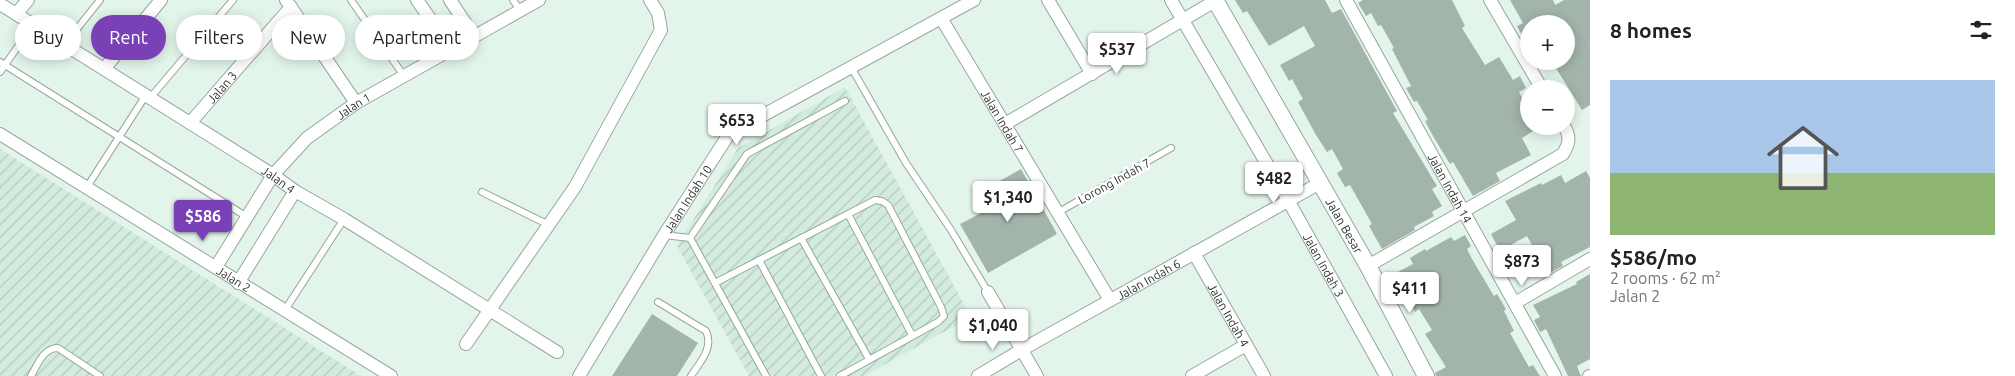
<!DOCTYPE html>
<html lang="en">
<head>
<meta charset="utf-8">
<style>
	:root { --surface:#fff; --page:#f2f2f2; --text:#222; --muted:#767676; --accent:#7a41b7 }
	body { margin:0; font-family:Ubuntu,sans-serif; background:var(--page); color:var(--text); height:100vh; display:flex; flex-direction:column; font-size:19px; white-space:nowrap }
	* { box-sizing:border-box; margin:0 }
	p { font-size:16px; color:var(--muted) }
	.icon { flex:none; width:28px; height:28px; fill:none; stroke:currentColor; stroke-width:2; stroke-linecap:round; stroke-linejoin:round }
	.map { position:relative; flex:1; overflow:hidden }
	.sheet { display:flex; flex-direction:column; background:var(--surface); width:425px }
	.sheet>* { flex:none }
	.top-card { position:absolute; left:15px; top:15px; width:475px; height:45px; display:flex; gap:10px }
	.buttons { position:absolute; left:1520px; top:15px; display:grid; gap:10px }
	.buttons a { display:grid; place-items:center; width:55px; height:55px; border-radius:50%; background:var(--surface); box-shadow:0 2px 12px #0003; font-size:25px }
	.price { position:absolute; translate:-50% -42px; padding:0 11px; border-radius:5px; background:#fff; color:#222; font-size:16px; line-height:32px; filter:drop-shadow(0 1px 2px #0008) }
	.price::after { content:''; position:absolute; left:50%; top:30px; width:15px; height:11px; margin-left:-8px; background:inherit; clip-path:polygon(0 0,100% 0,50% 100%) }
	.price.active { background:var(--accent); color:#fff }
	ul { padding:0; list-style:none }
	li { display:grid; align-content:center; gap:10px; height:265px; padding:0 20px }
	li span { display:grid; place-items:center; height:155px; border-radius:0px; color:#555 }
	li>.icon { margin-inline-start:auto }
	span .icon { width:90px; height:90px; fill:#fffc; stroke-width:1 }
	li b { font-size:21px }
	h2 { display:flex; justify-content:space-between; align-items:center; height:60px; padding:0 20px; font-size:21px }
	.pill { padding:0 18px; border-radius:22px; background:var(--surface); box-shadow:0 2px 12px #0003; font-size:18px; line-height:45px }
	.pill.active { background:var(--accent); color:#fff }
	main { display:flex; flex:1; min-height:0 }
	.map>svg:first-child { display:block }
	.industrial { fill:url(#industrial-furrows) }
	.building { fill:#a3b4ab }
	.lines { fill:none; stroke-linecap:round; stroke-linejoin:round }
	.service-casing { stroke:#96a69d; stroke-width:8 }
	.minor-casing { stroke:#96a69d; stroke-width:14 }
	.tertiary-casing { stroke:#96a69d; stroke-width:18 }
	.service { stroke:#fff; stroke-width:6 }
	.minor { stroke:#fff; stroke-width:12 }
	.tertiary { stroke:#fff; stroke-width:16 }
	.labels { text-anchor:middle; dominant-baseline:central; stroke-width:5; stroke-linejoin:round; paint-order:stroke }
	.street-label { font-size:12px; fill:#2b312e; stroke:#fff }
</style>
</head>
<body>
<main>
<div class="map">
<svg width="1590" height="376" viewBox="0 0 1590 376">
	<defs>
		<pattern id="industrial-furrows" width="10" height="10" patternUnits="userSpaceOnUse" patternTransform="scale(1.25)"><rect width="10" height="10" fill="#d2ebdd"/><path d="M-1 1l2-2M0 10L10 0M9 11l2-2" fill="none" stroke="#b4cabe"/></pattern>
	</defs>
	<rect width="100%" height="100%" fill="#e3f5eb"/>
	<!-- industrial -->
	<g class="industrial">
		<path d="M845,87L971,317L864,376H749L677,246L738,148Z"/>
		<path d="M0,149L361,376H0Z"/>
	</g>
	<!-- building -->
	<g class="building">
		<path d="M1235,0H1325L1332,13L1341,9L1397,111L1393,113L1437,186L1432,189L1442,206L1432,212L1434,216L1414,227L1415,230L1382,249L1369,226L1372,224L1350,185L1345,187L1337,173L1343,169L1332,149L1327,152L1316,135L1298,102L1303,99L1292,79L1289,81L1280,65L1315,46L1304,26L1269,46L1247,11L1243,13Z"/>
		<path d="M1363,0H1452L1465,26L1462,28L1485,65L1499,57L1513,80L1520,76L1526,88L1519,92L1529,111V126H1541L1522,138L1531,155L1496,173L1500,181L1473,196L1453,162L1450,164L1433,136L1425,121L1428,120L1417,101L1414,102L1406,88L1411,86L1392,49L1394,48L1381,25L1378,26L1371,13L1366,16L1358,3Z"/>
		<path d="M1510,0H1553L1555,5L1564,0H1590V105L1582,110L1554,65L1560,61H1566V24H1529V32L1522,35L1517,26L1523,23Z"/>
		<path d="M1021,169L1057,234L988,273L960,224L987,210L980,199L990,193L987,188Z"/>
		<path d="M1586,171L1590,178V247L1561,262L1563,266L1548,274L1527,236L1500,251L1491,234L1516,220L1505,201L1541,183L1542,185L1561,175L1565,183Z"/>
		<path d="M1465,235L1471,246L1467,249L1472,259L1494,296L1497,294L1506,309L1504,311L1514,331L1510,333L1529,367L1533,365L1540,376H1436L1435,373L1446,367L1425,334L1432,330L1419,309L1415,312L1394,274L1413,264L1410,258L1425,249L1426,251L1451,237L1454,241Z"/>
		<path d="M1590,274V359L1577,366L1581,376H1568L1546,329L1540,332L1534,320L1540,317L1533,305L1577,284L1576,282Z"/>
		<path d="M652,314L698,343L677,376H612Z"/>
	</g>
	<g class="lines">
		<defs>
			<g id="service">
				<path d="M351,0L404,76"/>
				<path d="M513,0L520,10"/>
				<path d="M65,44L100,0"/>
				<path d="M0,62L247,217"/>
				<path d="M851,67L906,163L951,230L988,292"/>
				<path d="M0,72L33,25"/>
				<path d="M150,98L233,0"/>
				<path d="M87,187L146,95"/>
				<path d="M482,192L549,225"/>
				<path d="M1057,213L1171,148"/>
				<path d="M848,214L912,335"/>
				<path d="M664,235L690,238L766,376"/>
				<path d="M690,238L747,154L845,101"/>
				<path d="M801,238L869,359"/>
				<path d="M759,260L821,376"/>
				<path d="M715,283L875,200L882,201L888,205L941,307L944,316L938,322L840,376"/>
				<path d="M658,302L706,331C714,348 700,362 691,376"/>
				<path d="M285,310L344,219"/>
				<path d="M31,376C38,364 43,348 58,348L100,376"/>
			</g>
			<g id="minor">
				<path d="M286,0L356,103"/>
				<path d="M417,0L451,49"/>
				<path d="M450,0L474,36"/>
				<path d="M1048,0L1092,74"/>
				<path id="s1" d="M1171,0L1288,200L1386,376"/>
				<path id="s2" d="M1346,0L1555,376"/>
				<path d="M1490,0L1542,89"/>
				<path id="s3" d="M0,4L273,175L295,191L344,219L557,352"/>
				<path d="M16,14L28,0"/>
				<path id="s4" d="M941,18L1110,300"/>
				<path d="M104,69L161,0"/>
				<path id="s5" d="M190,123L291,7"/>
				<path d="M1005,124L1215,1"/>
				<path id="s6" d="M0,134L391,376"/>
				<path id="s7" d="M1194,253L1264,376"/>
				<path d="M1368,266L1563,154C1569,144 1571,137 1564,126"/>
				<path id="s8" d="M216,267L273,175L307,138L356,103L539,0"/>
				<path d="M238,283L295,191"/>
				<path d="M988,292L1037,376"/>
				<path d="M1515,303L1590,259"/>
				<path d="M466,344L575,187L661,30L658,13L650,0"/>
				<path id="s9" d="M579,376L664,235L729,134L974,0"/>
				<path id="s10" d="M978,376L1023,349L1320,183"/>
				<path d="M1192,376L1246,345"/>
				<path d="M1589,376H1590"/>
			</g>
			<g id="tertiary">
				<path id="s11" d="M1215,0L1368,266L1426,376"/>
			</g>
		</defs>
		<!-- service casing -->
		<use href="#service" class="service-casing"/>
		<!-- minor casing -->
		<use href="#minor" class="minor-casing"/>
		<!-- tertiary casing -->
		<use href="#tertiary" class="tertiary-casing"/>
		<!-- service -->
		<use href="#service" class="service"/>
		<!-- minor -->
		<use href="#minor" class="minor"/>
		<!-- tertiary -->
		<use href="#tertiary" class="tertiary"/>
	</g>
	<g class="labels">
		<!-- street labels -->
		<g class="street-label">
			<text stroke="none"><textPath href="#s5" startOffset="48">Jalan 3</textPath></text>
			<text stroke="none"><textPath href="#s8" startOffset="215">Jalan 1</textPath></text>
			<text stroke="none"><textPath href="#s4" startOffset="120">Jalan Indah 7</textPath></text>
			<text stroke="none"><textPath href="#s3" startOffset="329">Jalan 4</textPath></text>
			<text transform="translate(1114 181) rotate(-29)">Lorong Indah 7</text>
			<text stroke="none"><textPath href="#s2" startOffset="215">Jalan Indah 14</textPath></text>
			<text stroke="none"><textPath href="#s9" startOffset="208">Jalan Indah 10</textPath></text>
			<text stroke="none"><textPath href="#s11" startOffset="260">Jalan Besar</textPath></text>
			<text stroke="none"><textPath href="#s1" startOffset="306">Jalan Indah 3</textPath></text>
			<text stroke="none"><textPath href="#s6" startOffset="275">Jalan 2</textPath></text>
			<text stroke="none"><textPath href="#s10" startOffset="196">Jalan Indah 6</textPath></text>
			<text stroke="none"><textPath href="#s7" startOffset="71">Jalan Indah 4</textPath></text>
		</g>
	</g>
</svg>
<div class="buttons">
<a>+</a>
<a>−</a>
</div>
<b class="price" style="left:1117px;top:75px">$537</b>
<b class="price" style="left:737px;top:146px">$653</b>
<b class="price" style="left:1274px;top:204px">$482</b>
<b class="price" style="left:1008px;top:223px">$1,340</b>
<b class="price active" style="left:203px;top:242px">$586</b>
<b class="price" style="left:1522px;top:287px">$873</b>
<b class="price" style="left:1410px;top:314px">$411</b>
<b class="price" style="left:993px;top:351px">$1,040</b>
<div class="top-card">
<a class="pill">Buy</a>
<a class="pill active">Rent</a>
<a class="pill">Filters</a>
<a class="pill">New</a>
<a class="pill">Apartment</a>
</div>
</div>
<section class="sheet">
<h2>8 homes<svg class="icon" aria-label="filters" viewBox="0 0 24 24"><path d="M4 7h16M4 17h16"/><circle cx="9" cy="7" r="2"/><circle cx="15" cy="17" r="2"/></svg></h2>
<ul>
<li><span style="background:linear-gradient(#a9c7e8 60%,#8fb573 0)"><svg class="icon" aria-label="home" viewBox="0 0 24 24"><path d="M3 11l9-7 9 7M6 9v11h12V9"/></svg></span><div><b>$586/mo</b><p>2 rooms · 62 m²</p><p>Jalan 2</p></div></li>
</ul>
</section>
</main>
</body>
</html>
